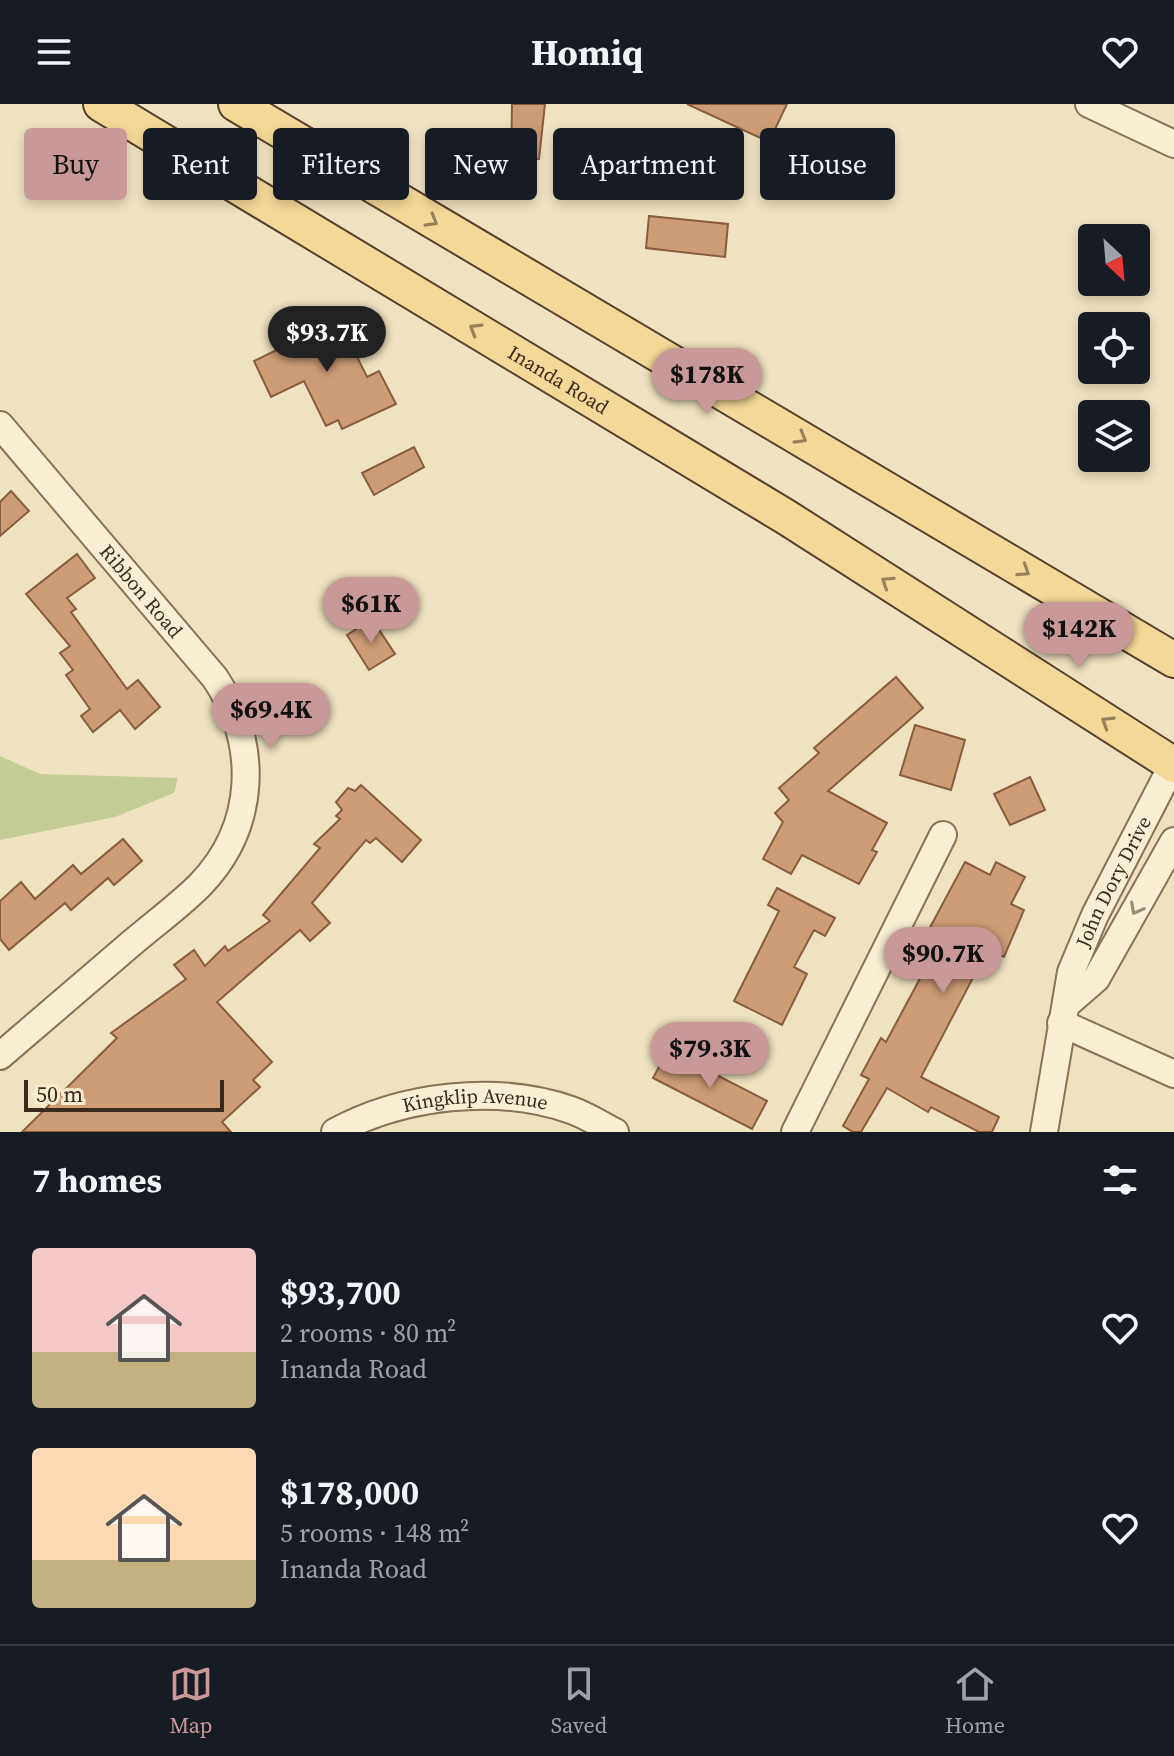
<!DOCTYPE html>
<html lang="en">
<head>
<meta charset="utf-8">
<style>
	:root { --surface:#171b24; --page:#20242c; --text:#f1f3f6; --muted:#9ea1a6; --line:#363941; --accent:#c99999 }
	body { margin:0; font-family:"Source Serif 4",serif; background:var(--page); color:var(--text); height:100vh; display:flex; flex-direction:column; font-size:30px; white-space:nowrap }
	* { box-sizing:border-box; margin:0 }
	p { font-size:26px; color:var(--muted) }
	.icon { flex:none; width:44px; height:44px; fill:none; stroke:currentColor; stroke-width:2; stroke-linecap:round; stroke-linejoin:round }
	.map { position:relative; height:1028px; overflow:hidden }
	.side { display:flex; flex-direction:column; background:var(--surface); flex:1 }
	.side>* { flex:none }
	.guide { position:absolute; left:24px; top:24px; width:1126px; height:72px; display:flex; gap:16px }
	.needle { width:52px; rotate:154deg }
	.buttons { position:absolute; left:1078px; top:120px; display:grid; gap:16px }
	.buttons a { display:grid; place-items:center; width:72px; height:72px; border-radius:8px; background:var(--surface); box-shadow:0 4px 12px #0003; font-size:40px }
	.scale { position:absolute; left:24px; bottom:20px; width:200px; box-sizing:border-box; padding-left:8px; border:4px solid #382b1d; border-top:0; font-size:22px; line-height:28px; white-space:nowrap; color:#382b1d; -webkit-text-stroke:6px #f6ecd0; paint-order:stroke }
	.price { position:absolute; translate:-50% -68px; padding:0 18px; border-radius:28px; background:var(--accent); color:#111; font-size:26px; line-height:52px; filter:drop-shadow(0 2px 4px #0008) }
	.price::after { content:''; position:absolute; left:50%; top:48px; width:24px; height:18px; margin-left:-12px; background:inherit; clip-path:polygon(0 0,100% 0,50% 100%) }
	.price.on { background:#222; color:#fff }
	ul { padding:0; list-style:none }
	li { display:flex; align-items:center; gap:24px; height:200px; padding:0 32px }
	li span { display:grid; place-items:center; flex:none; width:224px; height:160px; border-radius:8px; color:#555 }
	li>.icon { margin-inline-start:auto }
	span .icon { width:96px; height:96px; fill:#fffc; stroke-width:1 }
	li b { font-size:34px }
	h2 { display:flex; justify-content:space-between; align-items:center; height:96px; padding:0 32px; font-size:34px }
	.pill { padding:0 28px; border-radius:8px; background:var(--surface); box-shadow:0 4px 12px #0003; font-size:28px; line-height:72px }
	.pill.on { background:var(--accent); color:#111 }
	header { display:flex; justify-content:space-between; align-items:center; height:104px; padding:0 32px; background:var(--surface); font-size:36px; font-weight:700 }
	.tabs { display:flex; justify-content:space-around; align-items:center; height:112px; border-top:2px solid var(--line); background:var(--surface); font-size:22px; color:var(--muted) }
	.tabs a { display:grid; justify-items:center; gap:4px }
	.tabs .on { color:var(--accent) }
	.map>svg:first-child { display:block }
	.green { fill:#c4cd94 }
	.building { fill:#ce9d75; stroke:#885d3d; stroke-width:2 }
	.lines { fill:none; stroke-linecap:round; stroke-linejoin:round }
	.minor-casing { stroke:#887358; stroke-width:30 }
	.major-casing { stroke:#56412c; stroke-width:38 }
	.minor { stroke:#f9efd4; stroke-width:26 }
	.major { stroke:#f3d997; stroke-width:34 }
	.oneway { stroke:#96825a }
	.oneway2 { stroke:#988d78 }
	.labels { text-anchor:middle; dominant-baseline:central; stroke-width:8; stroke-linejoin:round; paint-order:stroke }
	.street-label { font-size:20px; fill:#382b1d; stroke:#f6ecd0 }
</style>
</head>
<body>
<header><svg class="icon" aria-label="menu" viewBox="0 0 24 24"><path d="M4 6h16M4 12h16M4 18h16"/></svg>Homiq<svg class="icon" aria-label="heart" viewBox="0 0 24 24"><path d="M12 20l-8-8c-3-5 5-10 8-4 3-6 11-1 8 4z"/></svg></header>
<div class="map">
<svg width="1174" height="1028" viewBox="0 0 1174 1028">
	<rect width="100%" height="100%" fill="#efe2c1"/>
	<!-- green -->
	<path class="green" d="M0,652L40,670L178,674L174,689L115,713L0,736Z"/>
	<!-- building -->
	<g class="building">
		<path d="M512,0H545L539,55H511Z"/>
		<path d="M687,0H787L769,38Z"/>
		<path d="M559,42L639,51L635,84L555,74Z"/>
		<path d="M649,112L728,120L725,153L646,144Z"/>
		<path d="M334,206L367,273L379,267L396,300L342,325L338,316L326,322L304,277L271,293L254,257L311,229L306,220Z"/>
		<path d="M414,343L424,363L374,391L362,369Z"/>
		<path d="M11,387L29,407L0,432V398Z"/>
		<path d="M77,450L95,474L67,494L76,505L71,508L127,585L138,576L160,603L135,625L120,606L93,628L81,612L90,605L66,571L73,566L60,549L70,542L26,490Z"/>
		<path d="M372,515L395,550L369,566L347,531Z"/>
		<path d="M896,573L923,604L828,687L887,719L872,746L877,748L859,780L802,751L791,770L763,755L783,718L775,709L789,696L779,684L819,649L814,644Z"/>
		<path d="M915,621L965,636L951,686L900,671Z"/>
		<path d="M1030,673L1045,706L1010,721L994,690Z"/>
		<path d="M361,681L421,736L402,758L376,734L370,739L366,736L312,799L330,819L310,837L300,826L217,898L272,958L253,976L260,983L222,1018L231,1028H22L117,934L111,929L186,875L174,861L194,846L205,862L225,842L228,847L270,817L263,811L320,744L314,740L340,715L336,712L342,706L336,698L348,684L355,687Z"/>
		<path d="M123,735L142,757L114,781L108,774L71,806L65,799L9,846L0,835V797L21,778L35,795L73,761L81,770Z"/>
		<path d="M965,758L990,771L996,758L1025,773L1011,800L1024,806L1004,853L988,845L921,973L999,1013L992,1028H979L931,1003L928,1008L887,984L861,1028H853L843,1022L869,975L861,971L881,934L886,938L924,867L911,859Z"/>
		<path d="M777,784L835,814L825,832L814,826L794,863L807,870L782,921L734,897L779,807L768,801Z"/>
		<path d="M668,946L767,997L752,1025L653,974Z"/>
	</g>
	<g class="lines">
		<defs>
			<g id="minor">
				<path d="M1089,0L1174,40"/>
				<path id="s1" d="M0,321L215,574C259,640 257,722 200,781C177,804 150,823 126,844C84,880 42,916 0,952"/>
				<path d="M1066,901L1096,875L1174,737"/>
				<path d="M1061,919L1174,970"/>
				<path id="s2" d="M335,1028C402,991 498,980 571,1006C586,1011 601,1021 615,1028"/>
				<path d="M795,1028L943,731"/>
				<path id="s3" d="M1044,1028L1071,868L1095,811L1174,658"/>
			</g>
			<g id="major">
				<path id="s4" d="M101,0L786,413L1174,661"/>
				<path d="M236,0L1174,556"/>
			</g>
		</defs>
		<!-- minor casing -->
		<use href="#minor" class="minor-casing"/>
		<!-- major casing -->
		<use href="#major" class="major-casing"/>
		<!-- minor -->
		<use href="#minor" class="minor"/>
		<!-- major -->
		<use href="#major" class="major"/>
	</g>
	<!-- one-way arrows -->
	<defs><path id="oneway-chevron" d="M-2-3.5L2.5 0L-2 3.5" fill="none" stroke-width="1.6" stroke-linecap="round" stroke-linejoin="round" transform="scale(2)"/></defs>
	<g class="oneway">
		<use href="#oneway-chevron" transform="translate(432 117) rotate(30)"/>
		<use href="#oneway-chevron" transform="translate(475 225) rotate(-149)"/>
		<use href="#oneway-chevron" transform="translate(801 334) rotate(30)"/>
		<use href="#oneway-chevron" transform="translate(1024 467) rotate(33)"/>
		<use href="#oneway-chevron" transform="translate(887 478) rotate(-147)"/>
		<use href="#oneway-chevron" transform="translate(1107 618) rotate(-148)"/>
	</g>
	<use class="oneway2" href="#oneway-chevron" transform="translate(1136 805) rotate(118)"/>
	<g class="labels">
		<!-- street labels -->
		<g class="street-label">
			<text stroke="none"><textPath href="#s4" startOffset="534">Inanda Road</textPath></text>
			<text stroke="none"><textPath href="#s1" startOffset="218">Ribbon Road</textPath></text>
			<text stroke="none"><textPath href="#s3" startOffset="262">John Dory Drive</textPath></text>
			<text stroke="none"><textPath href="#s2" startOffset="146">Kingklip Avenue</textPath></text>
		</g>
	</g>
</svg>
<div class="buttons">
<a><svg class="needle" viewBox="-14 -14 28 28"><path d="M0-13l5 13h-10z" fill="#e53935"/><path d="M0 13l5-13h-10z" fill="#9ea1a6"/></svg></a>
<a><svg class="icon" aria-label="locate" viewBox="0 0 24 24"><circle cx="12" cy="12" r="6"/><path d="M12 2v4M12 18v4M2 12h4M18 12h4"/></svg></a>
<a><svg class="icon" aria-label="layers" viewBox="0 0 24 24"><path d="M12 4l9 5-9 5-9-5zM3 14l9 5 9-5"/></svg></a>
</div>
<div class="scale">50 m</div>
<b class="price on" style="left:327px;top:270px">$93.7K</b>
<b class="price" style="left:707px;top:312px">$178K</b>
<b class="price" style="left:371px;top:541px">$61K</b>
<b class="price" style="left:1079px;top:566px">$142K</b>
<b class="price" style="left:271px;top:647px">$69.4K</b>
<b class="price" style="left:943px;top:891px">$90.7K</b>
<b class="price" style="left:710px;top:986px">$79.3K</b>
<div class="guide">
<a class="pill on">Buy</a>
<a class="pill">Rent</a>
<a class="pill">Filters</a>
<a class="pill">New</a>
<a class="pill">Apartment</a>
<a class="pill">House</a>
</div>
</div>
<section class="side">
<h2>7 homes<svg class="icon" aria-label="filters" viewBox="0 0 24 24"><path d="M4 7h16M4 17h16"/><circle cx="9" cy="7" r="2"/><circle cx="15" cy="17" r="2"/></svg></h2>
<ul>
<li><span style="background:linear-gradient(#f6c9c9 65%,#c2b280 0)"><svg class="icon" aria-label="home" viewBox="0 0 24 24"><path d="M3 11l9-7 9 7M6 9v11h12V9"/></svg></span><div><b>$93,700</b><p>2 rooms · 80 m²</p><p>Inanda Road</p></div><svg class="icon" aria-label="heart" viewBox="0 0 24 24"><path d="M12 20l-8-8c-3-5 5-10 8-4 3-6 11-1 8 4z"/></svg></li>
<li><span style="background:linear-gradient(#ffd9b3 70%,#c2b280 0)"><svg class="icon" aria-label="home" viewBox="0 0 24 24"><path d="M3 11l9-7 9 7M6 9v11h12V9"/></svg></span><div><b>$178,000</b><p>5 rooms · 148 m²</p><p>Inanda Road</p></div><svg class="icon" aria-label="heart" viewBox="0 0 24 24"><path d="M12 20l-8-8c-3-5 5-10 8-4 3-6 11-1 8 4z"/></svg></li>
</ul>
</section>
<nav class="tabs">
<a class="on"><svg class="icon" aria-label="map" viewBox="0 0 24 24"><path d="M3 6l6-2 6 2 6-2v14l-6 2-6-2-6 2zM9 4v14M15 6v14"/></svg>Map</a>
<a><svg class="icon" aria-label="saved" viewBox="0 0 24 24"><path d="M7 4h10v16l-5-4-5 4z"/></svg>Saved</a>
<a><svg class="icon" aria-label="home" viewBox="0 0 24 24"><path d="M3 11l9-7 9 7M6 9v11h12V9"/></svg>Home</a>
</nav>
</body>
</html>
